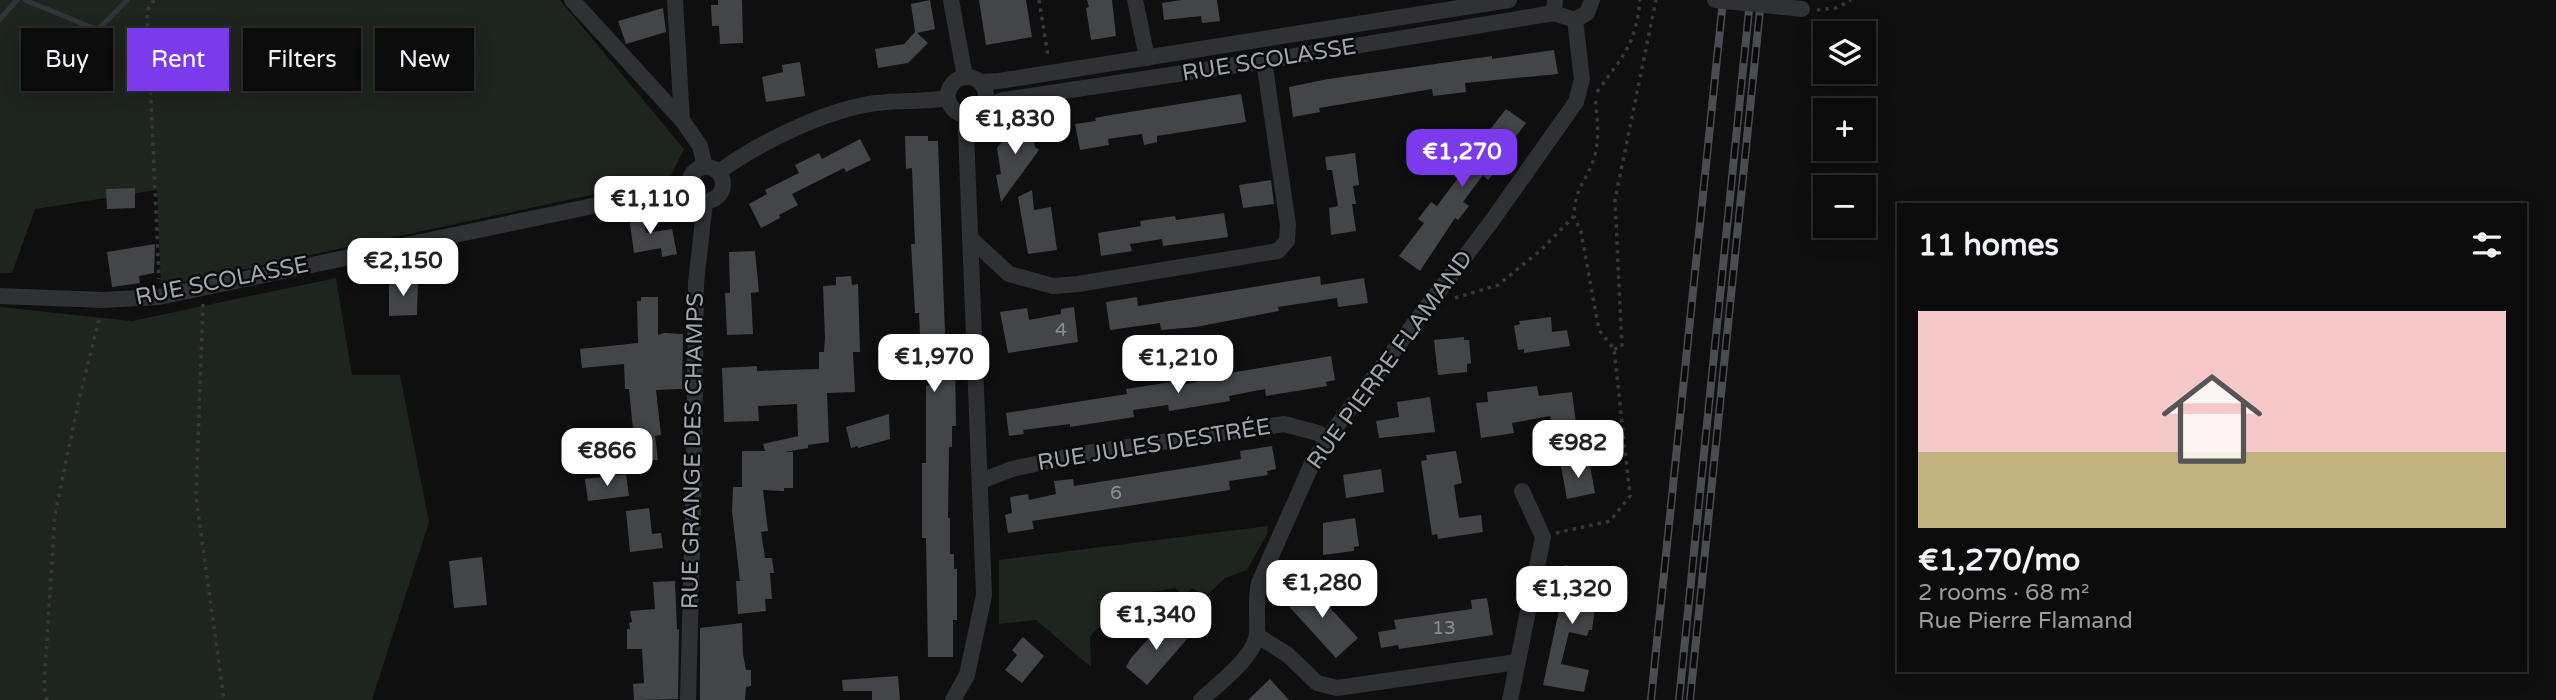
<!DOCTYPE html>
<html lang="en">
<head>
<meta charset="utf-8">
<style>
	:root { --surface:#0b0b0c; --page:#19191a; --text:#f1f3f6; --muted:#9a9b9d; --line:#2b2b2d; --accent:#7c3aed }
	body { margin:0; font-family:"Varela Round",sans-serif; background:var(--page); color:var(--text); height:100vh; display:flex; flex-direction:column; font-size:26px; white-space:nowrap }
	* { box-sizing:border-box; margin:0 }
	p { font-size:23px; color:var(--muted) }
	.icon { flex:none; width:38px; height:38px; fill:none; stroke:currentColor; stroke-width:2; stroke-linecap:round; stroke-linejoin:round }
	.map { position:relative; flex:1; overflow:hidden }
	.sheet { position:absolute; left:1897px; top:203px; width:630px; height:469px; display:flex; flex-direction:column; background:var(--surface); border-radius:0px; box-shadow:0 4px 18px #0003,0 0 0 2px var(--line) }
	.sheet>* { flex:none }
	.banner { position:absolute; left:21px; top:28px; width:665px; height:63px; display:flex; gap:14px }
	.controls { position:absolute; left:1813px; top:21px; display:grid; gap:14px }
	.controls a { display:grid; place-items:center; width:63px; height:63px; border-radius:0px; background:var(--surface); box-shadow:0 4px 18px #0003,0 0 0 2px var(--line); font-size:35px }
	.price { position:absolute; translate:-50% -60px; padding:0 16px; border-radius:14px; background:#fff; color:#222; font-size:23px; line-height:46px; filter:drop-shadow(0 2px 4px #0008) }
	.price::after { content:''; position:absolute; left:50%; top:42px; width:21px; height:16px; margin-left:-10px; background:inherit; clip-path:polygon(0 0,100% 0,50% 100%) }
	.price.on { background:var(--accent); color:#fff }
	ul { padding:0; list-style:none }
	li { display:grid; align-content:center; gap:14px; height:371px; padding:0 21px }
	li+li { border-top:2px solid var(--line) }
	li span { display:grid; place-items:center; height:217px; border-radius:0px; color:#555 }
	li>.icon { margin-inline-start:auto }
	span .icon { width:126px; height:126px; fill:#fffc; stroke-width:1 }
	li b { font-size:30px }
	h2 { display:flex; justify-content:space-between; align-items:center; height:84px; padding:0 21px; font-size:30px }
	.pill { padding:0 24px; border-radius:0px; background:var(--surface); box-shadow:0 4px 18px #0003,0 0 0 2px var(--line); font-size:24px; line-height:63px }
	.pill.on { background:var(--accent); color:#fff }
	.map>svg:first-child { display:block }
	.green { fill:#1e241e }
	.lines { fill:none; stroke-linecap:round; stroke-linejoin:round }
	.stream { stroke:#2e363c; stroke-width:5 }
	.building { fill:#434548 }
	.path { stroke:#36383c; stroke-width:3.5; stroke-dasharray:3.5 5; stroke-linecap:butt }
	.minor { stroke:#303135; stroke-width:16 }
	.rail-casing { stroke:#4a4c50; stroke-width:8 }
	.rail { stroke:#0a0a0b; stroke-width:5; stroke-dasharray:16; stroke-linecap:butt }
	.minor-bridge { stroke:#303135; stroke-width:16 }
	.labels { text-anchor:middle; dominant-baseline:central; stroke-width:5; stroke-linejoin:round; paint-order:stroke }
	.number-label { font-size:19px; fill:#8a8e96 }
	.street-label { font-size:23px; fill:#a1a7b0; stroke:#0a0a0b }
</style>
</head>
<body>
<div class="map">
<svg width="2556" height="700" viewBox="0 0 2556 700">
	<rect width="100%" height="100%" fill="#0f0f10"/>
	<!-- green -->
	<g class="green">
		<path d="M0,0H560L684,149L670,178L161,287L157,190L35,209L12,273H0Z"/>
		<path d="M336,278L352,375H400L429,522L372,700H0V307L132,321Z"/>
		<path d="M1268,526L1267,534L1247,570L1225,578L1206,596L1192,588L1184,596L1175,588L1125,596L1090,637L1091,667L1036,620L999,624V560Z"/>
	</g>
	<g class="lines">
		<!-- stream -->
		<g class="stream">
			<path d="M25,0L98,30L127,0"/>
			<path d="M0,19L17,0"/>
		</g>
	</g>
	<!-- building -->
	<g class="building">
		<path d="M718,0H742L743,43L720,44L719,26H712L711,5H718Z"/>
		<path d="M930,0L935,29L917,33L928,43L908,63L878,68L875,49L904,44L915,32L911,4Z"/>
		<path d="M979,0H1026L1032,37L986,45Z"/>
		<path d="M1087,0H1112L1116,36L1091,40L1086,8L1089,7Z"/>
		<path d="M1182,0H1217L1220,21L1202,23L1201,16L1164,20L1162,3Z"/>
		<path d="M663,8L666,32L626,44L618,21Z"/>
		<path d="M1554,50L1558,74L1465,83L1466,92L1433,96L1432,89L1319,108L1320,112L1293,117L1289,87L1328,79L1492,56V59Z"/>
		<path d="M800,62L805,96L766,102L762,77L783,72L782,65Z"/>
		<path d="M1241,94L1246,122L1157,136V142L1144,145L1142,134L1108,139L1109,145L1080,150L1075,124L1096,121L1095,118L1111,115Z"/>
		<path d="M1506,109L1526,123L1495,164L1499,167L1488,180L1483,175L1463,202L1469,206L1458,220L1455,218L1420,271L1399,256L1424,223L1418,219L1431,202L1437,206L1458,178L1454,176Z"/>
		<path d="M1031,120L1035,147L1039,150L1001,202L996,175L1001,174L997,148L1018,122Z"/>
		<path d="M905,136H928V141H938L946,361H955L956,426H952V447H949L948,518H950V554H954V569H957V620H953V657H928L926,538H922V463H926V386L930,385L928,336H920L919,313H915L911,244H915L912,168L906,169Z"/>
		<path d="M860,139L871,160L846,172L844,168L792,194L798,205L779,215L780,218L761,228L749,204L767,194L765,190L799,173L795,165L819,153L822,159Z"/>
		<path d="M1355,153L1359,185L1353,186L1356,204H1352L1356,231L1331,235L1329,208L1338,206L1332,170H1327L1325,157Z"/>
		<path d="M1271,180L1274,204L1243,208L1239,185Z"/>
		<path d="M135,188V208L107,209L106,189Z"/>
		<path d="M1032,190L1034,210L1051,207L1057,250L1028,254L1018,197Z"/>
		<path d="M639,207L646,233L672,229L677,254L662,257L661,248L634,253L628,209Z"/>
		<path d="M1224,213L1228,237L1163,246L1162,239L1130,244L1132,251L1101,256L1098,233L1141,226L1140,221L1175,216L1176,220Z"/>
		<path d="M155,244L154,273L139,276L140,283L112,287L107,252Z"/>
		<path d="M755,251L759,292L751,293L753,334L727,335L725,293H730L729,252Z"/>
		<path d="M851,276L852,285L858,284L860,352H853L855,392L827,393L829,442L808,445V448L785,452H793V488H784V491L763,490L768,531L761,532L765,558H772L774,573H770L772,599H765L766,611L738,614L736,581H740L732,511L733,487H742V451H765L763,444L798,436L797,404L758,406L759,421L724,422L722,368L757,366V371L819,369V352H824L825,338L823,286L836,285V277Z"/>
		<path d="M1320,276L1321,285L1364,278L1368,303L1338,307L1337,298L1278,307L1279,311L1196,327L1161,330L1160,323L1110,330L1106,302L1137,297L1138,306Z"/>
		<path d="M418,279L417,315L389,316V281Z"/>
		<path d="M641,297H658V335L664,333L683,334L682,389L656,390L661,435L655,436L658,460L613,463L611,442L624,440L623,430L633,429L629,389H625L624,364L582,368L580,349L638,343L637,301H641Z"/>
		<path d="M1074,307L1078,342L1008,353L1000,312L1027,308L1029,320L1061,314V309Z"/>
		<path d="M1551,317L1552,332L1567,330L1570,346L1524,353V349L1518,350L1514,326L1520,324L1519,321Z"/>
		<path d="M1464,337V340H1469L1471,363L1467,364V372L1438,375L1434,340Z"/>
		<path d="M1331,356L1335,380L1326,382L1327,386L1266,396L1265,389L1229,396L1230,401L1169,411L1168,405L1133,410L1134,417L1070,427V424L1023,430L1024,434L1009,436L1006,413L1127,394L1126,389L1178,381L1179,386L1212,378V376Z"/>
		<path d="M1537,386L1539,396L1572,392L1576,424L1552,427L1550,416L1512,423L1514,433L1481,438L1476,403L1488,402L1487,392Z"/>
		<path d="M1430,397L1435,432L1379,438L1376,421L1399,417L1397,402Z"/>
		<path d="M889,414L890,439L858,448V446L851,448L846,427Z"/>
		<path d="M1272,446L1276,469L1267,471L1268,475L1229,481L1230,490L1032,521L1034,529L1008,533L1005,515L1012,513L1010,497L1028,494L1029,500L1056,494L1054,481L1073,479L1074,486L1193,467L1241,459L1240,451Z"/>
		<path d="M1456,451L1462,483L1454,485L1459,518L1481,515L1483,532L1438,539L1437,534L1432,535L1421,461L1427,460L1426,455Z"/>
		<path d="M1589,461L1595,493L1567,499L1561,466Z"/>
		<path d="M1381,469L1384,492L1346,498L1343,475Z"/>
		<path d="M626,474L629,496L588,501L585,479Z"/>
		<path d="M649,508L652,534L661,533L663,548L630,552L626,511Z"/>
		<path d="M1355,518L1359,546L1354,547V551L1323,555V523Z"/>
		<path d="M482,557L487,605L454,608L449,561Z"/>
		<path d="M1565,565L1600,572L1592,630H1589L1587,636L1569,632L1561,664L1589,670L1584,692L1543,685L1564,587L1561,586Z"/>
		<path d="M675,581L677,630L679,629L678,699L634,700L633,684L644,683L642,649H627V629H630L629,623L632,622L630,611L655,609L653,582Z"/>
		<path d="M1307,583L1358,638L1336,658L1285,602Z"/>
		<path d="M1487,598L1493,635L1399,649L1398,645L1381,648L1378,632L1396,629L1394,620L1472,609L1471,600Z"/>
		<path d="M1166,619L1188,638L1147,685L1126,667L1131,658Z"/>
		<path d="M742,623L743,654L746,670H751V686L746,687L745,700H700V628Z"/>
		<path d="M1023,637L1044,656L1022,683L1005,670L1017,655L1012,650Z"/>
		<path d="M898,676L900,700H872V691H843L842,680Z"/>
		<path d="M1270,679L1289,700H1248Z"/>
	</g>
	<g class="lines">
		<!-- path -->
		<g class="path">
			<path d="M154,0L147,11L159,279"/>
			<path d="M1039,0L1048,56"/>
			<path d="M1817,10L1836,8L1851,0"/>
			<path d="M1597,92C1622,57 1636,45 1640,0"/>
			<path d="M1455,298L1498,285L1541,250L1574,216C1575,186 1586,183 1594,158C1600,140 1597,115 1595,96"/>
			<path d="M203,304L196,497L224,700"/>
			<path d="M1614,349L1622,347L1615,200L1656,0"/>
			<path d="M1556,533L1610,521L1630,496L1614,349L1599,330L1581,232L1574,216"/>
			<path d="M47,700L44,686L55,514L78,404L100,315"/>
		</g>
		<!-- minor -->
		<g class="minor">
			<path d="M572,0L682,120L700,146L705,167"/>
			<path d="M675,0L682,120"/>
			<path d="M951,0L965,77"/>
			<path d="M1135,0L1147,58"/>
			<path d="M1555,0L1554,13L1575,20L1587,13L1592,0"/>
			<circle cx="967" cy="96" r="19"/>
			<path d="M980,82L999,81L1509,0"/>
			<path d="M983,107L1003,100L1264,61L1554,13"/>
			<circle cx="706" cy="184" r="17"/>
			<path d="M719,172C760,142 827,109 877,103C900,100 924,102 948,98"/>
			<path d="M970,238L1009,274L1053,286L1078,284L1278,251L1287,241L1288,225L1264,61"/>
			<path d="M0,296L103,300L159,297L688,186"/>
			<path d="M981,481L1012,469L1080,454L1284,424L1318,433L1327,439"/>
			<path d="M1258,636L1288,655L1317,683L1337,688L1517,662"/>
			<path d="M688,700L694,473L696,283L705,202"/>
			<path d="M953,700L967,675L984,595L966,131L968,115"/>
			<path d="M1201,700C1217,685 1256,656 1257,633C1258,615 1255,602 1259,583L1311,466L1327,439L1491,222L1576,102L1582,79L1575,20"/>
			<path d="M1510,700L1543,537L1522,491"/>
		</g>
		<defs>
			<g id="rail">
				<path d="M1651,700L1723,0"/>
				<path d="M1679,700L1750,0"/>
				<path d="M1690,700L1761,0"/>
			</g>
		</defs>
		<!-- rail casing -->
		<use href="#rail" class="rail-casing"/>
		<!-- rail -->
		<use href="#rail" class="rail"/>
		<!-- minor-bridge -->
		<path class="minor-bridge" d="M1715,0L1802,9"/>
	</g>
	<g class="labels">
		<!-- number labels -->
		<g class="number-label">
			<text x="1061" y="330">4</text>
			<text x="1116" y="493">6</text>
			<text x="1444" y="628">13</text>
		</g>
		<!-- street labels -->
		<g class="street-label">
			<text transform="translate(1269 60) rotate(-9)">RUE SCOLASSE</text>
			<text transform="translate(222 281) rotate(-11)">RUE SCOLASSE</text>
			<text transform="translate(1390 360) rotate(-54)">RUE PIERRE FLAMAND</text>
			<text transform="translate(1154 445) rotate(-9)">RUE JULES DESTRÉE</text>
			<text transform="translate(693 451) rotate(-89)">RUE GRANGE DES CHAMPS</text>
		</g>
	</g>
</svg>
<div class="controls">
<a><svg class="icon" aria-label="layers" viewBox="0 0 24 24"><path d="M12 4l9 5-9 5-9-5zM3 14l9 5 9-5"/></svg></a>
<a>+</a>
<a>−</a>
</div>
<b class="price" style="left:1015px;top:156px">€1,830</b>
<b class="price on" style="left:1462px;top:189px">€1,270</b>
<b class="price" style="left:650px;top:236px">€1,110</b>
<b class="price" style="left:403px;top:298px">€2,150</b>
<b class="price" style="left:934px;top:394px">€1,970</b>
<b class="price" style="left:1178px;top:395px">€1,210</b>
<b class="price" style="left:1578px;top:480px">€982</b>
<b class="price" style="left:607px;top:488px">€866</b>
<b class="price" style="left:1322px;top:620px">€1,280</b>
<b class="price" style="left:1572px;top:626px">€1,320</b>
<b class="price" style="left:1156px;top:652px">€1,340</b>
<div class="banner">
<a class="pill">Buy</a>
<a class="pill on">Rent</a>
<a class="pill">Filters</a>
<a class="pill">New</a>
</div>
<section class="sheet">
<h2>11 homes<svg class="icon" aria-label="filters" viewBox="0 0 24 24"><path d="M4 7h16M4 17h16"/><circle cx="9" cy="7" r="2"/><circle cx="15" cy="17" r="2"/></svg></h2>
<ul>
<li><span style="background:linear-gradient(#f6c9c9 65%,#c2b280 0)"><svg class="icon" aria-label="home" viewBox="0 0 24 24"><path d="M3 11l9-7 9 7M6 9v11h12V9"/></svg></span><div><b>€1,270/mo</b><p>2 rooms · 68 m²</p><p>Rue Pierre Flamand</p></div></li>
</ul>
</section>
</div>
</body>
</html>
